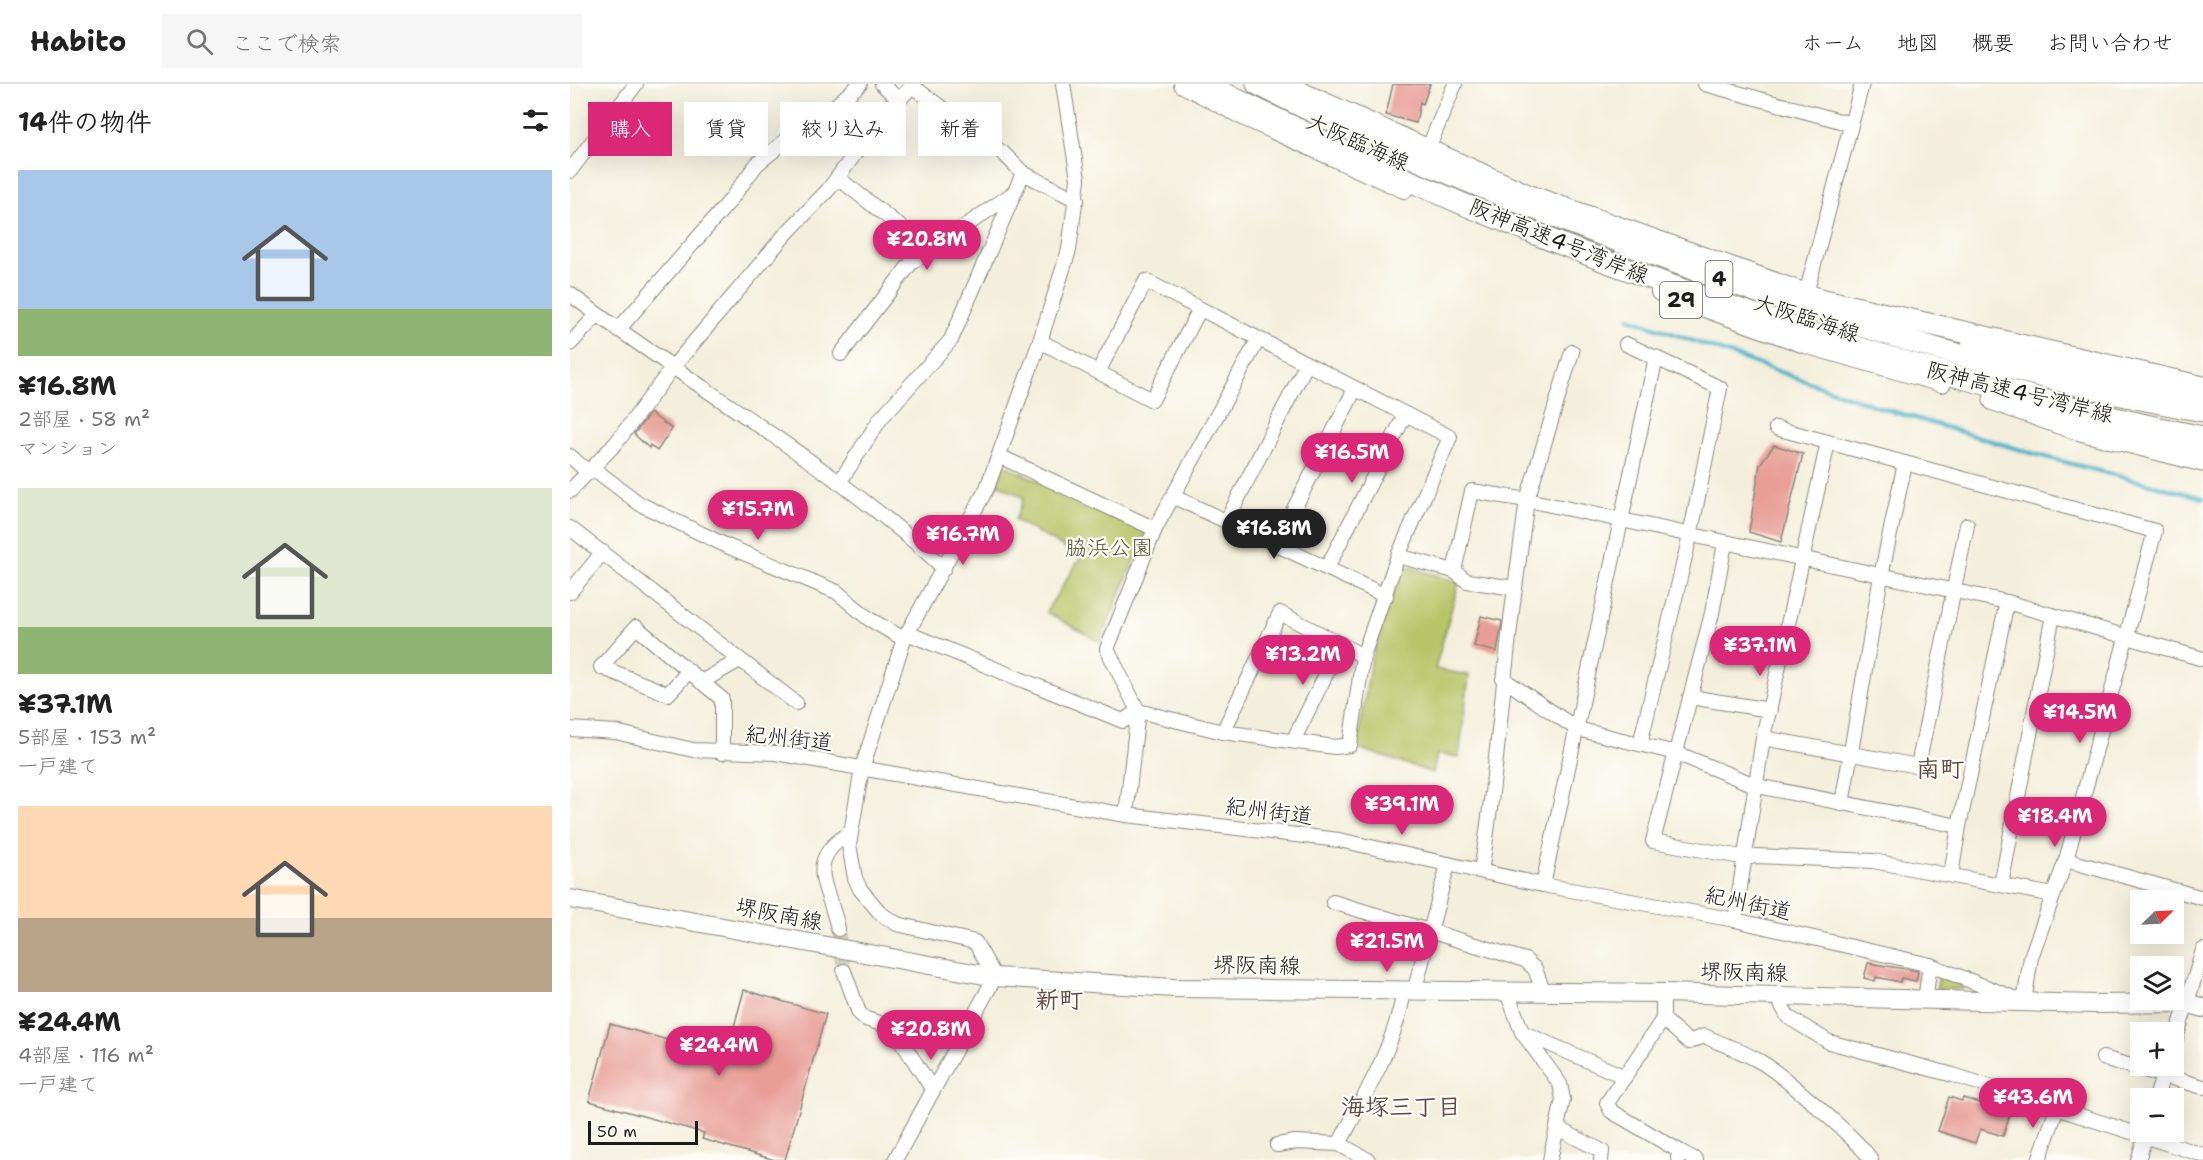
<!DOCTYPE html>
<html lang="ja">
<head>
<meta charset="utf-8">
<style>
	:root { --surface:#fff; --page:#f6f6f6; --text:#222; --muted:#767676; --line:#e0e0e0; --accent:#db2777 }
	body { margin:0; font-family:"Shantell Sans","Klee One",sans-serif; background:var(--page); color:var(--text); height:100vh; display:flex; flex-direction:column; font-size:22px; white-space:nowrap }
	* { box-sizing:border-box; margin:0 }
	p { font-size:20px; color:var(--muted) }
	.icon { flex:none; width:33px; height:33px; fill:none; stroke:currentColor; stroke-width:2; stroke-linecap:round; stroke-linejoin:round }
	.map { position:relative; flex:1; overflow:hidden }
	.panel { display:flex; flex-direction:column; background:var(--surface); width:570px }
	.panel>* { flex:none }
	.hud { position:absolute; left:18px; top:18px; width:570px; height:54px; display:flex; gap:12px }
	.needle { width:39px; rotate:66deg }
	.fabs { position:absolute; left:1560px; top:806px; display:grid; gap:12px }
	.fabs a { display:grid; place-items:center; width:54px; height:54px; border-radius:0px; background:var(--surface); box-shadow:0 6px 24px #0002; font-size:30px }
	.scale { position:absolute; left:18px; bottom:15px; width:110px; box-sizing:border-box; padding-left:6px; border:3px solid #1c1c1c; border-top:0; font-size:16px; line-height:21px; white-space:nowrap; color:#1c1c1c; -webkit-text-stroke:4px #fdfcf7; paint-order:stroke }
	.price { position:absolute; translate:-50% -51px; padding:0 14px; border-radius:21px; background:var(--accent); color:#fff; font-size:20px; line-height:39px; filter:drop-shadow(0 2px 3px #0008) }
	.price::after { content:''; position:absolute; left:50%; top:36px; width:18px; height:14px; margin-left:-9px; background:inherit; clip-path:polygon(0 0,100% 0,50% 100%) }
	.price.active { background:#222; color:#fff }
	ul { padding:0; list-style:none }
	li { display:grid; align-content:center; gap:12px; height:318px; padding:0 18px }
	li span { display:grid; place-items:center; height:186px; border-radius:0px; color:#555 }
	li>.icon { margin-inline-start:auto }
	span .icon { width:108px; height:108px; fill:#fffc; stroke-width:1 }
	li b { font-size:26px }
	h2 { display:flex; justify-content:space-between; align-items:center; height:72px; padding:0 18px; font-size:26px }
	.chip { padding:0 21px; border-radius:0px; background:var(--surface); box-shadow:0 6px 24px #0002; font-size:21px; line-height:54px }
	.chip.active { background:var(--accent); color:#fff }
	header { display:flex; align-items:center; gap:36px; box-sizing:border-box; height:84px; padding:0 30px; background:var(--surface); border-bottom:2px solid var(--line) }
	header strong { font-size:28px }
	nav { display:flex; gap:33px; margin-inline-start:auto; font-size:21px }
	.search { width:420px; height:54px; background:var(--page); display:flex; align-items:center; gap:15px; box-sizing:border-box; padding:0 21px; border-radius:0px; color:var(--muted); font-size:22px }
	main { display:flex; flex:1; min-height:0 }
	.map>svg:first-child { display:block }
	.green { fill:#b8c567; stroke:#6a7042; stroke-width:1.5 }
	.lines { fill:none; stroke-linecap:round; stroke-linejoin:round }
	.stream { stroke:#48b1c6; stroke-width:4.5 }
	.building { fill:#e89d96 }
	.minor-tunnel { stroke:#d4cfbf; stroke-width:14; stroke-dasharray:14 7; stroke-linecap:butt }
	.minor-casing { stroke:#88867c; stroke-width:16 }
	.major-casing { stroke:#88867c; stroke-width:20 }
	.highway-casing { stroke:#88867c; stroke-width:23 }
	.minor { stroke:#fff; stroke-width:14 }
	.major { stroke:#fff; stroke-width:18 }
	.highway { stroke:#fff; stroke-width:21 }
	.labels { text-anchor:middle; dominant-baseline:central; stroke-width:4.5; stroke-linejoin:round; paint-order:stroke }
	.shield { fill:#fdfcf7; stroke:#605f5e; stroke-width:1.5 }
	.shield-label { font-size:21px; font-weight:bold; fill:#1c1c1c }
	.street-label { font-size:22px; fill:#1c1c1c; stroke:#fdfcf7 }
	.park-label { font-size:22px; fill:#535736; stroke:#fdfcf7 }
	.neighbourhood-label { font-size:24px; font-weight:bold; fill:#634947; stroke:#fdfcf7 }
</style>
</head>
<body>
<header>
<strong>Habito</strong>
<div class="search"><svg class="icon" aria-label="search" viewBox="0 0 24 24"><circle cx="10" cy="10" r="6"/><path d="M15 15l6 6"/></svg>ここで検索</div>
<nav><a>ホーム</a><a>地図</a><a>概要</a><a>お問い合わせ</a></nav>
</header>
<main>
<section class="panel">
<h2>14件の物件<svg class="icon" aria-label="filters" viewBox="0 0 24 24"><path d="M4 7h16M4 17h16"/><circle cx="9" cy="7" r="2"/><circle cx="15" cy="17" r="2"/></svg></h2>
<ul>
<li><span style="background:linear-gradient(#a9c7e8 75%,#8fb573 0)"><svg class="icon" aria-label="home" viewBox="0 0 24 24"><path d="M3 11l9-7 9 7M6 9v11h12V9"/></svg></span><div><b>¥16.8M</b><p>2部屋 · 58 m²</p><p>マンション</p></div></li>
<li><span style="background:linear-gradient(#dfe7d0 75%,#8fb573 0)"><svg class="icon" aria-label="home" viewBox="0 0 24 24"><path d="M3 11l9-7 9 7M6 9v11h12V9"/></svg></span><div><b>¥37.1M</b><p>5部屋 · 153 m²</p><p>一戸建て</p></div></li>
<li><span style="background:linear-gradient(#ffd9b3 60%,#b9a48a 0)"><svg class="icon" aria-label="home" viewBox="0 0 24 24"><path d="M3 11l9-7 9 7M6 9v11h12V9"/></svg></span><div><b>¥24.4M</b><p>4部屋 · 116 m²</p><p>一戸建て</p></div></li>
</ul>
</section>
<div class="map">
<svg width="1633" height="1076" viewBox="0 0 1633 1076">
	<rect width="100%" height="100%" fill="#fdfcf7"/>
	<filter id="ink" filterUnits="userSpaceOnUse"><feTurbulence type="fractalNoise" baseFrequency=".0167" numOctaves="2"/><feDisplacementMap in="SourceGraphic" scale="12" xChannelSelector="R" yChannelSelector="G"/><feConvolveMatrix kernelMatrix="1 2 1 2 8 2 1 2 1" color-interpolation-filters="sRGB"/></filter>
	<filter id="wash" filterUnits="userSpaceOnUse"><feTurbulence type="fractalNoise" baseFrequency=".008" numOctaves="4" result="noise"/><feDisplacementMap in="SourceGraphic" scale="24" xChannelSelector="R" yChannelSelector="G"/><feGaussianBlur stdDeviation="1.35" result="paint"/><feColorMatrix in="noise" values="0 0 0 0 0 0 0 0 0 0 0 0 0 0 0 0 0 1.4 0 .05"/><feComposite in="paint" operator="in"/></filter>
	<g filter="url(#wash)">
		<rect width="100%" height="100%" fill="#f4efdc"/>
		<!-- green -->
		<g class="green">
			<path d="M433,380L576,448L530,558L476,528L511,473L445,436L454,414L428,400Z"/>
			<path d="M832,481L889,498L865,585L899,591L889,673L867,670L863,689L787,664L801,576Z"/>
			<path d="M1369,892L1393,898V905L1366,906Z"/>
		</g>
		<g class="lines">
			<!-- stream -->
			<path class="stream" d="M1059,234L1308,323L1468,371L1633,414"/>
		</g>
		<g id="blocks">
			<!-- building -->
			<g class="building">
				<path d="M823,0H860L853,20L850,18L846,39L816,31Z"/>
				<path d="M80,329L102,345L87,367L80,361L79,364L64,350Z"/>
				<path d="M1204,361L1233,370L1211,458L1179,448L1190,380Z"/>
				<path d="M911,532L932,537L927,568L904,562Z"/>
				<path d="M1298,879L1348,887L1346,897L1331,894L1330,898L1306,893L1305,897L1294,894Z"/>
				<path d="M174,906L256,930L215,1076H205L132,1055L134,1049L19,1017L40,940L156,972Z"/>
				<path d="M1379,1013L1392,1017L1393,1014L1419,1022L1421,1014L1443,1021L1433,1052L1410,1045L1405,1059L1368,1047Z"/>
			</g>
		</g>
	</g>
	<g filter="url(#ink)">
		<use href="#blocks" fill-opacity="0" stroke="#88867c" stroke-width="1.5"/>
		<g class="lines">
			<!-- minor-tunnel -->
			<path class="minor-tunnel" d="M268,845L274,887"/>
			<defs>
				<g id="minor">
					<path d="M312,0L329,16"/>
					<path d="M1135,0L1281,40"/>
					<path d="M858,65L885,0"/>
					<path d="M0,87L66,0"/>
					<path d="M268,94L360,166"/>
					<path d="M0,210C123,303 260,379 374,484"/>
					<path d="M1236,210L1292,0"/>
					<path d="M48,246L158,119L187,80L219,54L249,36L290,0"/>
					<path d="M470,257L528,288L576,197L880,353L828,472L793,572L780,661L765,663L653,648L568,627L537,565L585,445L688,256"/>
					<path d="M0,260L27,231"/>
					<path d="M1056,260L1150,304L1120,452L1070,660"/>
					<path d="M271,270L341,179L445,108"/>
					<path d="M528,288L582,316L630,225"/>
					<path d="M1206,344L1585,447L1496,776"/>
					<path d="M0,372L19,389"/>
					<path d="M429,372L585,445"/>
					<path d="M24,385L70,420L157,462L267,508L299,535L334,555"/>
					<path d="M269,399L311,334L381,256L453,89"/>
					<path d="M0,407L46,359L103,283L214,152L259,105L306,41L342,2L434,70L453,89L507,116"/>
					<path d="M604,413L816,512"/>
					<path d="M657,436L736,281"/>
					<path d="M0,444L226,619"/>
					<path d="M1155,459L1142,529L1083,757L1177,774L1185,772L1303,777L1483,811"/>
					<path d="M706,460L785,305"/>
					<path d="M828,472L884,487L902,407L957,416L1437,518L1633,575"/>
					<path d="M757,484L835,331"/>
					<path d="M884,487L897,497L945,504C932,598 927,693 911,787"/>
					<path d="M945,504L957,416L1002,268"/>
					<path d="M0,508L33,468"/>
					<path d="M337,549L553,637L568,627"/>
					<path d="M119,587L98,610L31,583L66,543L152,615V669"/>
					<path d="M933,595L1007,645L1106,669L1187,702L1389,742L1437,518"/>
					<path d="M131,598L168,577"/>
					<path d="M1120,613L1200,626"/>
					<path d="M0,645L45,648L123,666L206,669L556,731L769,756L973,801L1165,836L1360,881L1454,918L1461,873L1496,776L1633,814"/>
					<path d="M653,648L710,529L793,572"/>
					<path d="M1193,654L1348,682L1397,441"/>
					<path d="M723,657L771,560"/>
					<path d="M1272,720L1311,492L1335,379"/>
					<path d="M556,731L568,627"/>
					<path d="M1381,791L1389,742"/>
					<path d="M973,801L1086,273"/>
					<path d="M1431,801L1483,531"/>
					<path d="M763,818L955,876L965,885L974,909"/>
					<path d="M1165,836L1193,654L1258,358"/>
					<path d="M268,845C260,803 231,778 281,748"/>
					<path d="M274,887L289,929L296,935L312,940L326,949L363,1006"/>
					<path d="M844,908L878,780"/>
					<path d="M937,908L952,948L990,1000L993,1015L980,1076"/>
					<path d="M1093,909V935L1119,958L1134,952C1152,960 1172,967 1189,977C1207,986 1293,1060 1301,1076"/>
					<path d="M1207,913L1218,933L1259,958L1383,991L1633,1071"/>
					<path d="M1355,916L1360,881"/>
					<path d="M1093,935L1037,1019L1041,1027L1111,1068"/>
					<path d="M954,949L1055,993"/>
					<path d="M1604,961L1633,866"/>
					<path d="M1533,974L1633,1003"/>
					<path d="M1586,1014L1596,981"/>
					<path d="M987,1044L1032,1067L1031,1076"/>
					<path d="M769,1060C795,1011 824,963 834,908"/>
					<path d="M707,1061L726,1058L769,1060L798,1076"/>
					<path d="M1108,1074L1111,1068L1126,1076"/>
					<path d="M325,1076L425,893L405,858L327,840L311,830L290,805L285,794L279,761L292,684L334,555L417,404L470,257L499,166L508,95L493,0"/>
					<path d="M1469,1076L1487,1024"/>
					<path d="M1568,1076L1577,1047"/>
				</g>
				<g id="major">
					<path d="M613,0L675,33L834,105"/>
					<path d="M715,0L959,110L1262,218"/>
					<path d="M1090,208L1235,260L1372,299"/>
					<path d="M1401,260L1627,316"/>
					<path d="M1573,352L1633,364"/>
					<path d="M0,815L425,893L604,904L1093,909L1526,920L1618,919L1633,924"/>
				</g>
				<g id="highway">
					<path d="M636,0C879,124 1136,224 1400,296C1477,317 1554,338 1633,353"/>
					<path d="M687,0C804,60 925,111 1048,157C1237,230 1433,291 1633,327"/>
					<path d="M1250,215L1633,303"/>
					<path d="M1424,316L1503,344L1633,377"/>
				</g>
			</defs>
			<!-- minor casing -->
			<use href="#minor" class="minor-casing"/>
			<!-- major casing -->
			<use href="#major" class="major-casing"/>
			<!-- highway casing -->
			<use href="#highway" class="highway-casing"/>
			<!-- minor -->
			<use href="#minor" class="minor"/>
			<!-- major -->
			<use href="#major" class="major"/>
			<!-- highway -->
			<use href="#highway" class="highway"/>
		</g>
	</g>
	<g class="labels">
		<!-- shield labels -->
		<g class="shield">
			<rect x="1135.5" y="177" width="27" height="36" rx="4.5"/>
			<rect x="1090" y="198" width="42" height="36" rx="4.5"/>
		</g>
		<g class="shield-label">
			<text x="1149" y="195">4</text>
			<text x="1111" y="216">29</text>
		</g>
		<!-- street labels -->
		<g class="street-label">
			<text transform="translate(788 58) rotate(24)">大阪臨海線</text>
			<text transform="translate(989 157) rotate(22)">阪神高速4号湾岸線</text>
			<text transform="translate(1237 234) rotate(18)">大阪臨海線</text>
			<text transform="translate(1450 308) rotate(14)">阪神高速4号湾岸線</text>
			<text transform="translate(219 654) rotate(6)">紀州街道</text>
			<text transform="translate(699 727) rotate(7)">紀州街道</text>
			<text transform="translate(1178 819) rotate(12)">紀州街道</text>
			<text transform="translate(209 830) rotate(11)">堺阪南線</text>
			<text transform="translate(687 881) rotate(1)">堺阪南線</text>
			<text transform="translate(1174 888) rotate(1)">堺阪南線</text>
		</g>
		<!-- park labels -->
		<g class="park-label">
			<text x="539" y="463">脇浜公園</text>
		</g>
		<!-- neighbourhood labels -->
		<g class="neighbourhood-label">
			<text x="1370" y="685">南町</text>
			<text x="489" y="916">新町</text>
			<text x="831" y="1023">海塚三丁目</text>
		</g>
	</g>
</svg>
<div class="fabs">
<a><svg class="needle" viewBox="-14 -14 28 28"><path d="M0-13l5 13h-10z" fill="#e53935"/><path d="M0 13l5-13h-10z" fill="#767676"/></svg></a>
<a><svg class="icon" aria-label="layers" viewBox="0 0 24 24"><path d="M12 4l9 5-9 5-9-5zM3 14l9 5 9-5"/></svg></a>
<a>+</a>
<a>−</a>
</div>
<div class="scale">50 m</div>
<b class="price" style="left:357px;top:187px">¥20.8M</b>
<b class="price" style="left:782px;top:400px">¥16.5M</b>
<b class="price" style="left:188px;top:457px">¥15.7M</b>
<b class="price active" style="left:704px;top:476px">¥16.8M</b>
<b class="price" style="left:393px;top:482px">¥16.7M</b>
<b class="price" style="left:1190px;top:593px">¥37.1M</b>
<b class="price" style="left:733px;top:602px">¥13.2M</b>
<b class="price" style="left:1510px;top:660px">¥14.5M</b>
<b class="price" style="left:832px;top:752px">¥39.1M</b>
<b class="price" style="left:1485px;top:764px">¥18.4M</b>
<b class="price" style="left:817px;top:889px">¥21.5M</b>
<b class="price" style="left:361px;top:977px">¥20.8M</b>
<b class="price" style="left:149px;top:993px">¥24.4M</b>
<b class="price" style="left:1463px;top:1045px">¥43.6M</b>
<div class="hud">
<a class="chip active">購入</a>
<a class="chip">賃貸</a>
<a class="chip">絞り込み</a>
<a class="chip">新着</a>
</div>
</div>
</main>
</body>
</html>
